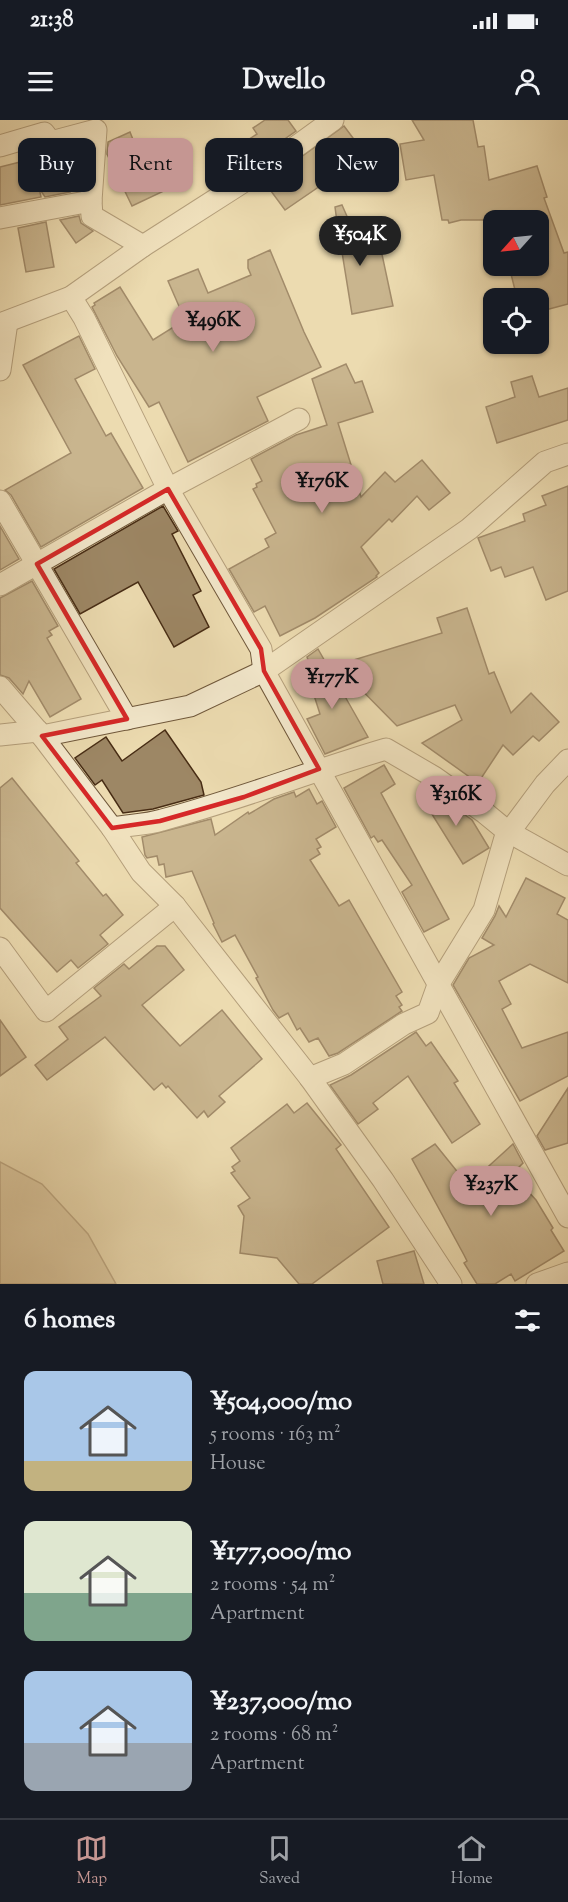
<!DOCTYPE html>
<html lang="en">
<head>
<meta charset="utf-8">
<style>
	:root { --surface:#171b24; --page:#242831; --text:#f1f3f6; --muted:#9ea1a6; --line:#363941; --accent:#c59692 }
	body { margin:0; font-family:"Sorts Mill Goudy",serif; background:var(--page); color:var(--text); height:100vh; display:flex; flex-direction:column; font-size:22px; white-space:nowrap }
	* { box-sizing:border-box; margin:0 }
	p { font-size:20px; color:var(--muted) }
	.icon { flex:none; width:33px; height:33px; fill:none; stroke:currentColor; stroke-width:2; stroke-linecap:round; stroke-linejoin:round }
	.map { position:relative; height:1164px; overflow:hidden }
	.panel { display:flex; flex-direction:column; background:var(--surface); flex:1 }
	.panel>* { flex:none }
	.guide { position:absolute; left:18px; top:18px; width:532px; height:54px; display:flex; gap:12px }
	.needle { width:39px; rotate:243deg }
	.controls { position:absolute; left:483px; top:90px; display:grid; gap:12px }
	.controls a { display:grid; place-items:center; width:66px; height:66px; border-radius:12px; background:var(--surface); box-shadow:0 2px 4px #0004; font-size:30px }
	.price { position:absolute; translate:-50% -51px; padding:0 14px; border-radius:21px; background:var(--accent); color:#111; font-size:20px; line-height:39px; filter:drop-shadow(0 2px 3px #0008) }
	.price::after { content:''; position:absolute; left:50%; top:36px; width:18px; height:14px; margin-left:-9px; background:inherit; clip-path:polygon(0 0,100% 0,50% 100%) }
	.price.selected { background:#222; color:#fff }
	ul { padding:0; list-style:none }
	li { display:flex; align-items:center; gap:18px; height:150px; padding:0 24px }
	li span { display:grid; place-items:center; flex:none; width:168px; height:120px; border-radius:12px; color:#555 }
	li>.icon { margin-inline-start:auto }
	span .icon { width:72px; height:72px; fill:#fffc; stroke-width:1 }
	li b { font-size:26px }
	h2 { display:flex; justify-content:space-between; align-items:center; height:72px; padding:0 24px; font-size:26px }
	.chip { padding:0 21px; border-radius:12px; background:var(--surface); box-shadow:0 2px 4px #0004; font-size:21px; line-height:54px }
	.chip.selected { background:var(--accent); color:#111 }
	.status { display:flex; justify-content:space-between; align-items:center; height:42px; padding:0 30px; background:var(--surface); direction:ltr }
	.status svg { height:16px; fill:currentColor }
	header { display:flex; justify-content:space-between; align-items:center; height:78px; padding:0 24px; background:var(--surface); font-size:27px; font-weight:800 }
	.tabs { display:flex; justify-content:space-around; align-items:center; height:84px; border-top:2px solid var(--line); background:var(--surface); font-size:16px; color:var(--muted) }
	.tabs a { display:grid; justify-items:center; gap:3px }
	.tabs .selected { color:var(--accent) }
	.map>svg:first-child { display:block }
	.green { fill:#d0bd95; stroke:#8c7454; stroke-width:1.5 }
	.building { fill:#9d8765; stroke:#472c14; stroke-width:1.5 }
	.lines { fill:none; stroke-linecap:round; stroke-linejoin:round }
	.minor-casing { stroke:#70583b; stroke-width:23 }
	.minor { stroke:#f3e8cc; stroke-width:21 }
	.marked { fill:none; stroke:#d62828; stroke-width:4.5; stroke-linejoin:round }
</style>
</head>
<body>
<div class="status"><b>21:38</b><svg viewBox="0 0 49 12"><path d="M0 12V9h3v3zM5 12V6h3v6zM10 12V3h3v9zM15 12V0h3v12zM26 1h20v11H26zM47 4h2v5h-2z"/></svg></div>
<header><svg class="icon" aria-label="menu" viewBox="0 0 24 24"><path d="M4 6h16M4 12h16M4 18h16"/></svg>Dwello<svg class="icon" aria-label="person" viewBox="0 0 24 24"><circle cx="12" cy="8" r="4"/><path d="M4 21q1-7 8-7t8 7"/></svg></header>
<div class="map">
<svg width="568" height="1164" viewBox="0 0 568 1164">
	<rect width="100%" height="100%" fill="#ecdbb0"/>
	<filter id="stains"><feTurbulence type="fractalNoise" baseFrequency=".00333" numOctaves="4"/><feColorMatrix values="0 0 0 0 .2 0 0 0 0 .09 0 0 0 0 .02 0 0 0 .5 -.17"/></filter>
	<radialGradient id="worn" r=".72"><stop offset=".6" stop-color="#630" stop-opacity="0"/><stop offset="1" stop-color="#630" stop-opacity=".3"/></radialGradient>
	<!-- green -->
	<path class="green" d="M0,1042L42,1064L88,1114L116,1164H0Z"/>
	<!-- building -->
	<g class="building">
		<path d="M265,0H288L296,11L256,39L248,28L252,25L248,20L257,14L253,8Z"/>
		<path d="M412,0H473L478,27L484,26L489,60L537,46L547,77L544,78L564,133L568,132V184L538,192V178H517L510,150L526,146H538V100H461L449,103L448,100H442L434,55L406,60L400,24L424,20Z"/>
		<path d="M344,6L371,42L348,59L342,51L285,90L265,63Z"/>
		<path d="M130,12L134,22L141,19L166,70L132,86L107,34L108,22Z"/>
		<path d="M76,28L80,50L79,63L66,66L70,72L45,77L39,68L41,77L0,85V47Z"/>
		<path d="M342,85L361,128L380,125L393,186L352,194L341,126L332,130L322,108L337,102L335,87Z"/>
		<path d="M79,96L81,103L93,111L76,123L60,100Z"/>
		<path d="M46,102L54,147L26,152L18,108Z"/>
		<path d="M270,130L304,212L321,247L257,277L268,301L188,342L159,282L149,287L117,236L92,187L95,185L94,183L120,167L153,220L185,200L168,161L198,149L208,173L251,155L248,148V140Z"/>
		<path d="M79,216L95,249L75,259L106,316L111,313L143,368L41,427L11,375L5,370L71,333L23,245Z"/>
		<path d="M346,244L355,263L362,261L373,292L338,303L361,377L385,352L395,362L422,340L450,373L429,390L417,376L392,402L389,399L361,427L379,453L376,456L377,457L315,498L280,516L265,486L254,492L229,449L269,427L265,419L276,413L253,369L257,367L256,364L262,361L251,339L296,315L327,305L312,259Z"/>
		<path d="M532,256L539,277L568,268V300L497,323L486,287L515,277L511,262Z"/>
		<path d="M568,366V471L546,480L533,447L505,457L501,447L491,451L478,418L525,401L523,394L546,385L542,376Z"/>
		<path d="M163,386L178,411L172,414L201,471L193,475L209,507L174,527L138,462L80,494L54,449Z"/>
		<path d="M0,406L19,439L0,450Z"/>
		<path d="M32,461L58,506L49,511L52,515L47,518L81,579L50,597L29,561L23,574L9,558L0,555V478Z"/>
		<path d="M467,488L489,554L494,552L511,593L531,573L559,602L539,621L533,616L513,635L503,625L478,663L422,623L462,600L455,585L397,606L337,545L442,513L437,498Z"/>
		<path d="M318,529L368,617L325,634L307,599L320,594L312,569L318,567L307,537Z"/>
		<path d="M165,610L201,662L204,675L153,689L123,693L102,660L95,665L75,638L106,617L122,641Z"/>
		<path d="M384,645L395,664L381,673L449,799L424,812L402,772L412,765L382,720L378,722L374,716L371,718L344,668Z"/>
		<path d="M12,658L79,741L76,743L103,776L106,774L123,795L100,815L108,824L78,848L71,840L57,852L0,788V668Z"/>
		<path d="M309,669L317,684L322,681L336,707L316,719L321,727L317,729L320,734L310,740L339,786L349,780L402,872L396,876L402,885L399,887L402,891L338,933L329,936L318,918L309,922L300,908L297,910L288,893L279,898L273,890L256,858L258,857L235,815L222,822L213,804L214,803L192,751L166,757L164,744L159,745L157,736L147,738L145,735L142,717L211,699L215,715L248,692L249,694L274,679L294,672L296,677Z"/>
		<path d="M429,669L472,700L489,728L463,744L420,675Z"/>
		<path d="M526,758L565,778L557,794L568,800V863L530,844L499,861L511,884L502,889L522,928L568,912V956L520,981L453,865L469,838L494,825L482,818L495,796L499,786L506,797Z"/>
		<path d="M157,826H165L184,850L142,885L180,926L222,890L262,939L219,976L225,982L208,997L204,991L197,998L168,966L166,968L162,963L154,970L105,917L47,960L35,945L68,919L59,907L101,876L94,868L124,844L129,849Z"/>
		<path d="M0,900L26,937L0,956Z"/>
		<path d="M416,912L426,926L431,922L458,961L454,963L480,1004L452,1023L408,956L373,983L378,989L358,1004L330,965L351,955Z"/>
		<path d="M568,968V1023L545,1030L537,1016Z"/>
		<path d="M307,983L341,1025L336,1029L389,1107L312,1164H299L277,1138L240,1133L244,1096L238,1086L250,1078L231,1053L235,1051L232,1047L240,1041L231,1028L287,984L294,993Z"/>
		<path d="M435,1024L468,1065L513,1024L523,1043L512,1054L536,1080L553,1108L551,1110L564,1131L515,1161L511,1154L495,1164H477L464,1143L467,1141L464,1135L412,1039Z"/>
		<path d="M414,1131L424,1164H383L377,1141Z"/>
	</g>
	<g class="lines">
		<defs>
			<g id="minor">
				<path d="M0,26L44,13L51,22L96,10L91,81"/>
				<path d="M0,98L91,81L92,96L143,126"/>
				<path d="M71,177L84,198L168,369L261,529L264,551L568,1097"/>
				<path d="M0,204L71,177L143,126L279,39L333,0"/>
				<path d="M0,250L7,202"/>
				<path d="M0,381L127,599"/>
				<path d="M0,465L168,369L299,299"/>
				<path d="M0,567L42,616L112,708L141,752L175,786L310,958L383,1060L451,1164"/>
				<path d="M0,615L38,611"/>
				<path d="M42,616L190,586L264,551L469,409L545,342L568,334"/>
				<path d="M112,708C128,705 146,705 162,700C238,680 311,651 386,629L434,657L485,693L507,711L568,745"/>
				<path d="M0,828L46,891L175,786"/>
				<path d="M310,958L344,944L404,904L428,893L438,865L484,790L507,711L513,707L545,664L568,640"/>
				<path d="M537,1164L568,1153"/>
			</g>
		</defs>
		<!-- minor casing -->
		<use href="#minor" class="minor-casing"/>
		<!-- minor -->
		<use href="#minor" class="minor"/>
	</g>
	<!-- marked area -->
	<path d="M0 0H568V1164H0ZM168,369L261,529L264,551L319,649L244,677L160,701L112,708L42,616L127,599L37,444Z" fill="#ecdbb0" fill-opacity=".55" fill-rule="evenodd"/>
	<path class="marked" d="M168,369L261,529L264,551L319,649L244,677L160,701L112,708L42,616L127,599L37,444Z"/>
	<rect width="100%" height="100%" filter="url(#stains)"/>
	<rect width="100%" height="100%" fill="url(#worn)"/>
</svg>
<div class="controls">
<a><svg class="needle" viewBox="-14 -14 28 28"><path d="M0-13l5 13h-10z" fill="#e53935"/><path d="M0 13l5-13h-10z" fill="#9ea1a6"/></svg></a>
<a><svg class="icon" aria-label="locate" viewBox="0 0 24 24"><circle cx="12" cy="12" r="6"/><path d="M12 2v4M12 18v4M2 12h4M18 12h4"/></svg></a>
</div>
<b class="price selected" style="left:360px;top:147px">¥504K</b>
<b class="price" style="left:213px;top:233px">¥496K</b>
<b class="price" style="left:322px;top:394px">¥176K</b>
<b class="price" style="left:332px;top:590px">¥177K</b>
<b class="price" style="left:456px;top:707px">¥316K</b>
<b class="price" style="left:491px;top:1097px">¥237K</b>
<div class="guide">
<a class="chip">Buy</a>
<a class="chip selected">Rent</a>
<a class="chip">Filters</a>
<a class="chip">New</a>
</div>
</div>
<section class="panel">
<h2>6 homes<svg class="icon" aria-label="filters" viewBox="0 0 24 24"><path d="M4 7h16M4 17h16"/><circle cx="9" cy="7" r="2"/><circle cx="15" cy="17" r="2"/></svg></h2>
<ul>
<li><span style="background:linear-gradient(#a9c7e8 75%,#c2b280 0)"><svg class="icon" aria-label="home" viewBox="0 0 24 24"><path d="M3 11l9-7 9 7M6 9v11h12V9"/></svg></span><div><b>¥504,000/mo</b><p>5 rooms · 163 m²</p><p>House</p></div></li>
<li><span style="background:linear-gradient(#dfe7d0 60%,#7fa58c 0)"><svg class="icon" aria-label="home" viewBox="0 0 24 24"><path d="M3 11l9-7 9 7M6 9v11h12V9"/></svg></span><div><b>¥177,000/mo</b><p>2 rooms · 54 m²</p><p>Apartment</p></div></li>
<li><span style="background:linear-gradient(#a9c7e8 60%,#9aa5b1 0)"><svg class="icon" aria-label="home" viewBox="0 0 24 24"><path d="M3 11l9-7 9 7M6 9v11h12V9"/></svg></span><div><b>¥237,000/mo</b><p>2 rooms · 68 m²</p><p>Apartment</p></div></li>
</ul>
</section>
<nav class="tabs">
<a class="selected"><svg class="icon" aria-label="map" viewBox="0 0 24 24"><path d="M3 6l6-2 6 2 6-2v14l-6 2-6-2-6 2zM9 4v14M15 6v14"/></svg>Map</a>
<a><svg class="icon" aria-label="saved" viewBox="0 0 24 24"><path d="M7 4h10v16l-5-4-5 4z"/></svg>Saved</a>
<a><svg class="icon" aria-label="home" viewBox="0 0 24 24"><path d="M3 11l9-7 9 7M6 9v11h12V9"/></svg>Home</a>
</nav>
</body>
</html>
